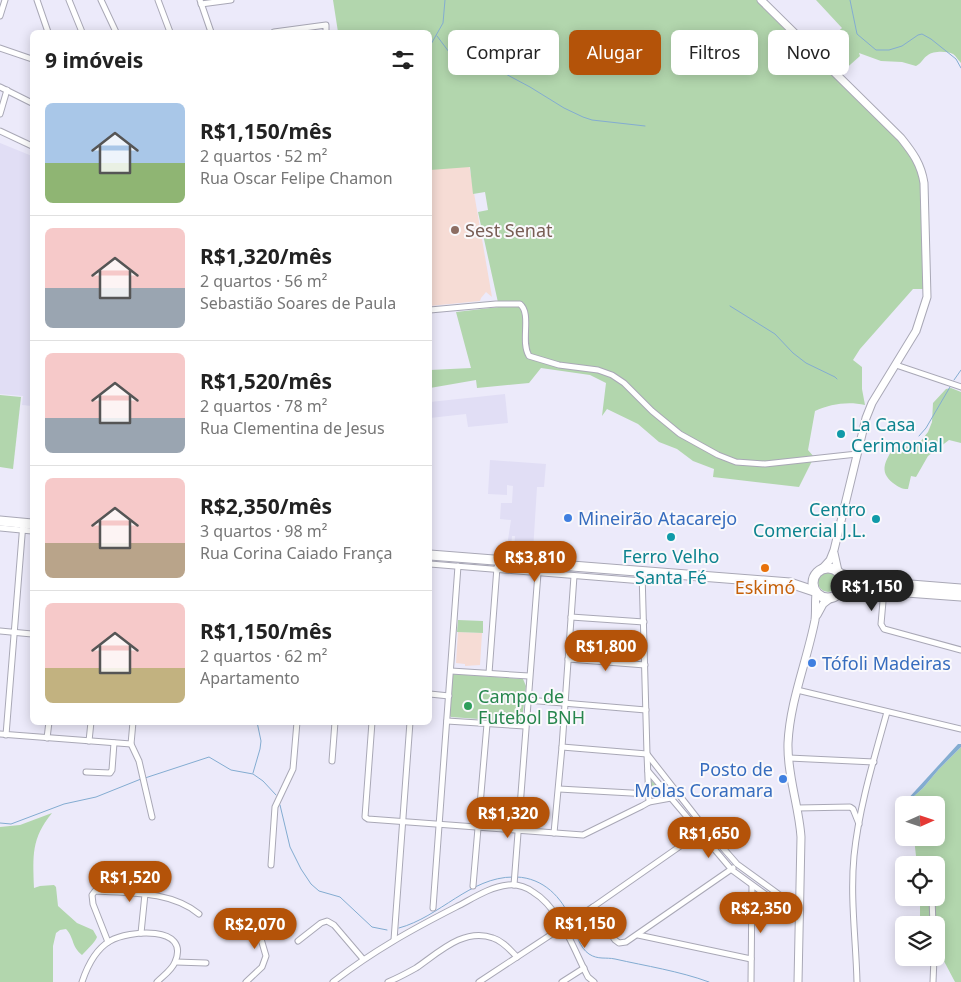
<!DOCTYPE html>
<html lang="pt">
<head>
<meta charset="utf-8">
<style>
	:root { --surface:#fff; --page:#f6f6f6; --text:#222; --muted:#767676; --line:#e0e0e0; --accent:#b45309 }
	body { margin:0; font-family:"Noto Sans",sans-serif; background:var(--page); color:var(--text); height:100vh; display:flex; flex-direction:column; font-size:19px; white-space:nowrap }
	* { box-sizing:border-box; margin:0 }
	p { font-size:16px; color:var(--muted) }
	.icon { flex:none; width:28px; height:28px; fill:none; stroke:currentColor; stroke-width:2; stroke-linecap:round; stroke-linejoin:round }
	.map { position:relative; flex:1; overflow:hidden }
	.sheet { position:absolute; left:30px; top:30px; width:402px; height:695px; display:flex; flex-direction:column; background:var(--surface); border-radius:8px; box-shadow:0 2px 12px #0003 }
	.sheet>* { flex:none }
	.banner { position:absolute; left:448px; top:30px; width:438px; height:45px; display:flex; gap:10px }
	.needle { width:32px; rotate:87deg }
	.buttons { position:absolute; left:895px; top:796px; display:grid; gap:10px }
	.buttons a { display:grid; place-items:center; width:50px; height:50px; border-radius:8px; background:var(--surface); box-shadow:0 2px 12px #0003; font-size:25px }
	.price { position:absolute; translate:-50% -42px; padding:0 11px; border-radius:18px; background:var(--accent); color:#fff; font-size:16px; line-height:32px; filter:drop-shadow(0 1px 2px #0008) }
	.price::after { content:''; position:absolute; left:50%; top:30px; width:15px; height:11px; margin-left:-8px; background:inherit; clip-path:polygon(0 0,100% 0,50% 100%) }
	.price.selected { background:#222; color:#fff }
	ul { padding:0; list-style:none }
	li { display:flex; align-items:center; gap:15px; height:125px; padding:0 15px }
	li+li { border-top:1px solid var(--line) }
	li span { display:grid; place-items:center; flex:none; width:140px; height:100px; border-radius:8px; color:#555 }
	li>.icon { margin-inline-start:auto }
	span .icon { width:60px; height:60px; fill:#fffc; stroke-width:1 }
	li b { font-size:21px }
	h2 { display:flex; justify-content:space-between; align-items:center; height:60px; padding:0 15px; font-size:21px }
	.tag { padding:0 18px; border-radius:8px; background:var(--surface); box-shadow:0 2px 12px #0003; font-size:18px; line-height:45px }
	.tag.selected { background:var(--accent); color:#fff }
	.map>svg:first-child { display:block }
	.built { fill:#e1def5 }
	.education { fill:#f6dcd5 }
	.green { fill:#b2d6ad }
	.water { fill:#83acd1 }
	.lines { fill:none; stroke-linecap:round; stroke-linejoin:round }
	.stream { stroke:#83acd1; stroke-width:1 }
	.street-casing { stroke:#a9a8b6; stroke-width:7 }
	.secondary-casing { stroke:#a9a8b6; stroke-width:9 }
	.highway-casing { stroke:#a9a8b6; stroke-width:11 }
	.street { stroke:#fff; stroke-width:5 }
	.secondary { stroke:#fff; stroke-width:7 }
	.highway { stroke:#fff; stroke-width:9 }
	.education-dot { fill:#8d6e63; stroke:#faf9fc; stroke-width:2 }
	.culture-dot { fill:#0f9aa8; stroke:#faf9fc; stroke-width:2 }
	.shop-dot { fill:#3f7fe0; stroke:#faf9fc; stroke-width:2 }
	.food-dot { fill:#e8710a; stroke:#faf9fc; stroke-width:2 }
	.leisure-dot { fill:#2e9e5b; stroke:#faf9fc; stroke-width:2 }
	.labels { text-anchor:middle; dominant-baseline:central; stroke-width:4; stroke-linejoin:round; paint-order:stroke }
	.education-label { font-size:18px; fill:#785e54; stroke:#faf9fc; text-anchor:start }
	.culture-label { font-size:18px; fill:#0d838f; stroke:#faf9fc; text-anchor:start }
	.shop-label { font-size:18px; fill:#366cbe; stroke:#faf9fc; text-anchor:start }
	.food-label { font-size:18px; fill:#c56008; stroke:#faf9fc }
	.leisure-label { font-size:18px; fill:#27864d; stroke:#faf9fc; text-anchor:start }
</style>
</head>
<body>
<div class="map">
<svg width="961" height="982" viewBox="0 0 961 982">
	<rect width="100%" height="100%" fill="#eceafa"/>
	<!-- built -->
	<g class="built">
		<path d="M0,143L32,156V406L22,405L23,396L0,394Z"/>
		<path d="M505,394L508,423L468,427L466,414L430,418V402Z"/>
		<path d="M490,460L546,464L544,487H537L533,551L514,550L515,536H512L511,546H507L511,520L500,519L501,503H512L513,486L507,485V495L488,494Z"/>
	</g>
	<!-- education -->
	<g class="education">
		<path d="M469,164L492,297L486,292L481,298L480,301L430,306V168Z"/>
		<path d="M458,632L482,633L480,665L465,666V664L456,663Z"/>
	</g>
	<!-- green -->
	<g class="green">
		<path d="M333,0H758L908,149L920,173L923,289H913L860,349L853,360L862,367V389L865,405C848,401 830,404 815,411L808,450L814,457L799,487L713,477L714,469L693,461L677,449L659,442L638,424L607,409L602,416L606,383L590,375L541,368L529,383L477,388L476,380L430,388V370L471,368L456,312L499,307L478,212L488,210L485,192L473,194L470,167L430,170V32H338Z"/>
		<path d="M816,0H961V63C958,60 956,56 953,54C947,51 933,51 928,55C923,58 922,63 916,66L902,62L881,61L859,53L860,56L842,72L819,49L842,28Z"/>
		<path d="M951,388L961,392V443L949,440L928,456L916,477L911,476L908,489C901,489 899,487 893,483C878,471 886,460 894,447L917,446L928,432L932,422L933,403L946,389Z"/>
		<path d="M0,395L21,397L13,469L0,467Z"/>
		<circle cx="828" cy="582" r="10"/>
		<path d="M458,620L483,621V633L457,632Z"/>
		<path d="M452,674L523,679L526,686L522,721L519,722L451,717L449,715Z"/>
		<path d="M961,747V982H955L936,946V925H925L920,918V898H936V865H917L914,838H936V805H909L912,798L923,788L939,769Z"/>
		<path d="M651,780L665,796L652,799Z"/>
		<path d="M52,813C31,839 33,855 34,888L40,886L54,885L56,887L58,906L77,923L93,930L97,937C96,941 86,951 82,955C71,946 75,939 66,929L60,930L56,933L53,946V982H0V827L20,825Z"/>
	</g>
	<!-- water -->
	<path class="water" d="M958,744H961V747L939,769L923,788L912,798L909,805H906L905,802Z"/>
	<g class="lines">
		<!-- stream -->
		<g class="stream">
			<path d="M850,0L857,34L876,50H889L902,46L918,35L922,34L931,39L956,59L961,68"/>
			<path d="M437,36L449,52L459,59L500,71L530,87L564,108L583,117L592,120L645,126"/>
			<path d="M430,46L443,23L445,0"/>
			<path d="M730,306L775,334L793,353L806,363L835,377L837,379"/>
			<path d="M954,380L961,370"/>
			<path d="M919,436L926,428L950,387"/>
			<path d="M253,773L260,749L261,741L257,722"/>
			<path d="M145,778L209,757L231,770L253,774L263,781L276,795"/>
			<path d="M280,805L290,847L301,869L311,884L319,891L340,897L372,927L387,930"/>
			<path d="M0,823L11,824L64,804L96,797L141,779"/>
			<path d="M517,877C543,878 562,897 571,920"/>
			<path d="M572,924C576,934 580,948 589,954C598,960 606,957 615,959C646,966 679,971 709,982"/>
			<path d="M399,928C440,917 470,877 513,877"/>
		</g>
		<defs>
			<g id="street">
				<path d="M37,0L48,32"/>
				<path d="M69,0L82,32"/>
				<path d="M101,0L116,32"/>
				<path d="M158,0L170,32"/>
				<path d="M200,0L211,32"/>
				<path d="M201,4L231,0"/>
				<path d="M0,16L5,0"/>
				<path d="M274,32L326,25V32"/>
				<path d="M0,48L32,59"/>
				<path d="M0,87L32,103"/>
				<path d="M0,114L7,90"/>
				<path d="M0,131L32,146"/>
				<path d="M430,310L496,304H520C532,314 520,341 529,356L559,365L598,370L612,375L624,383L652,411L680,434L718,455L736,462L765,464L857,454"/>
				<path d="M896,365L961,387"/>
				<path d="M0,528L32,531"/>
				<path d="M430,564L643,581"/>
				<path d="M884,590L881,624L884,629L961,650"/>
				<path d="M571,617L644,622"/>
				<path d="M0,631L32,634"/>
				<path d="M568,659L645,665"/>
				<path d="M451,671L529,676"/>
				<path d="M489,673L497,567"/>
				<path d="M797,690L961,729"/>
				<path d="M430,694L449,696"/>
				<path d="M527,700L646,710"/>
				<path d="M447,721L525,726"/>
				<path d="M133,722L131,744L139,761L152,817"/>
				<path d="M372,722L365,817L368,819L583,835L642,806L649,802L647,754L642,572"/>
				<path d="M0,734L131,744"/>
				<path d="M6,735L23,523"/>
				<path d="M47,738L49,722"/>
				<path d="M89,741L91,722"/>
				<path d="M562,747L647,754L701,823L737,864L799,909"/>
				<path d="M789,758L874,762"/>
				<path d="M332,761L335,722"/>
				<path d="M648,771L732,870L784,908L799,920"/>
				<path d="M86,772L110,773L112,770L114,743"/>
				<path d="M559,789L649,794"/>
				<path d="M649,802L671,798"/>
				<path d="M798,808L850,807L853,809L859,824"/>
				<path d="M554,833L562,747L574,576"/>
				<path d="M271,865L275,807L293,769L297,722"/>
				<path d="M514,885L538,573"/>
				<path d="M473,886L487,724"/>
				<path d="M932,898L933,925"/>
				<path d="M593,907L615,940L619,943L626,942L733,868"/>
				<path d="M433,908L458,566"/>
				<path d="M246,917L261,939L266,956L262,967L246,982"/>
				<path d="M141,933L145,894"/>
				<path d="M638,935L751,959"/>
				<path d="M394,940L410,722"/>
				<path d="M298,941L321,923L327,921L334,925L363,959"/>
				<path d="M108,942L93,904L92,895L95,891C130,893 171,891 199,914"/>
				<path d="M176,962L206,963"/>
				<path d="M82,982C87,967 96,949 110,941C128,930 191,925 175,962C172,970 163,976 157,982"/>
				<path d="M333,982C373,951 411,930 456,907C472,899 489,887 508,885C517,884 526,887 533,892C560,908 574,950 588,977L594,982"/>
				<path d="M388,982C398,978 407,973 416,968C438,953 464,927 493,938C503,941 510,950 517,957"/>
				<path d="M479,982L593,907L699,833L701,823"/>
				<path d="M562,982L584,968"/>
				<path d="M751,982L752,886"/>
				<path d="M857,982C856,940 850,898 854,856C859,807 874,759 887,712"/>
				<path d="M933,982L934,958"/>
			</g>
			<g id="secondary">
				<path d="M761,0L901,138C913,153 921,164 924,183L927,297L916,331L872,403L866,418L834,550L830,560L820,571"/>
				<path d="M834,553L838,571"/>
				<path d="M817,615L823,604L832,597"/>
				<path d="M798,982L801,837C799,806 787,775 788,743C790,701 807,661 815,620C816,611 815,602 816,594"/>
			</g>
			<g id="highway">
				<path d="M0,521L32,524"/>
				<path d="M430,555L790,583L814,591"/>
				<circle cx="828" cy="583" r="15"/>
				<path d="M841,574L861,581L961,589"/>
				<path d="M840,591L879,590L961,596"/>
			</g>
		</defs>
		<!-- street casing -->
		<use href="#street" class="street-casing"/>
		<!-- secondary casing -->
		<use href="#secondary" class="secondary-casing"/>
		<!-- highway casing -->
		<use href="#highway" class="highway-casing"/>
		<!-- street -->
		<use href="#street" class="street"/>
		<!-- secondary -->
		<use href="#secondary" class="secondary"/>
		<!-- highway -->
		<use href="#highway" class="highway"/>
	</g>
	<!-- markers -->
	<circle class="education-dot" cx="455" cy="230" r="5"/>
	<g class="culture-dot">
		<circle cx="841" cy="434" r="5"/>
		<circle cx="876" cy="519" r="5"/>
		<circle cx="671" cy="537" r="5"/>
	</g>
	<g class="shop-dot">
		<circle cx="568" cy="518" r="5"/>
		<circle cx="812" cy="663" r="5"/>
		<circle cx="783" cy="779" r="5"/>
	</g>
	<circle class="food-dot" cx="765" cy="568" r="5"/>
	<circle class="leisure-dot" cx="468" cy="706" r="5"/>
	<g class="labels">
		<!-- education labels -->
		<g class="education-label">
			<text x="465" y="230">Sest Senat</text>
		</g>
		<!-- culture labels -->
		<g class="culture-label">
			<text x="851" y="424">La Casa<tspan x="851" dy="21">Cerimonial</tspan></text>
			<text x="866" y="509" text-anchor="end">Centro<tspan x="866" dy="21">Comercial J.L.</tspan></text>
			<text x="671" y="556" text-anchor="middle">Ferro Velho<tspan x="671" dy="21">Santa Fé</tspan></text>
		</g>
		<!-- shop labels -->
		<g class="shop-label">
			<text x="578" y="518">Mineirão Atacarejo</text>
			<text x="822" y="663">Tófoli Madeiras</text>
			<text x="773" y="769" text-anchor="end">Posto de<tspan x="773" dy="21">Molas Coramara</tspan></text>
		</g>
		<!-- food labels -->
		<g class="food-label">
			<text x="765" y="587">Eskimó</text>
		</g>
		<!-- leisure labels -->
		<g class="leisure-label">
			<text x="478" y="696">Campo de<tspan x="478" dy="21">Futebol BNH</tspan></text>
		</g>
	</g>
</svg>
<div class="buttons">
<a><svg class="needle" viewBox="-14 -14 28 28"><path d="M0-13l5 13h-10z" fill="#e53935"/><path d="M0 13l5-13h-10z" fill="#767676"/></svg></a>
<a><svg class="icon" aria-label="locate" viewBox="0 0 24 24"><circle cx="12" cy="12" r="6"/><path d="M12 2v4M12 18v4M2 12h4M18 12h4"/></svg></a>
<a><svg class="icon" aria-label="layers" viewBox="0 0 24 24"><path d="M12 4l9 5-9 5-9-5zM3 14l9 5 9-5"/></svg></a>
</div>
<b class="price" style="left:535px;top:583px">R$3,810</b>
<b class="price selected" style="left:872px;top:612px">R$1,150</b>
<b class="price" style="left:606px;top:672px">R$1,800</b>
<b class="price" style="left:508px;top:839px">R$1,320</b>
<b class="price" style="left:709px;top:859px">R$1,650</b>
<b class="price" style="left:130px;top:903px">R$1,520</b>
<b class="price" style="left:761px;top:934px">R$2,350</b>
<b class="price" style="left:585px;top:949px">R$1,150</b>
<b class="price" style="left:255px;top:950px">R$2,070</b>
<div class="banner">
<a class="tag">Comprar</a>
<a class="tag selected">Alugar</a>
<a class="tag">Filtros</a>
<a class="tag">Novo</a>
</div>
<section class="sheet">
<h2>9 imóveis<svg class="icon" aria-label="filters" viewBox="0 0 24 24"><path d="M4 7h16M4 17h16"/><circle cx="9" cy="7" r="2"/><circle cx="15" cy="17" r="2"/></svg></h2>
<ul>
<li><span style="background:linear-gradient(#a9c7e8 60%,#8fb573 0)"><svg class="icon" aria-label="home" viewBox="0 0 24 24"><path d="M3 11l9-7 9 7M6 9v11h12V9"/></svg></span><div><b>R$1,150/mês</b><p>2 quartos · 52 m²</p><p>Rua Oscar Felipe Chamon</p></div></li>
<li><span style="background:linear-gradient(#f6c9c9 60%,#9aa5b1 0)"><svg class="icon" aria-label="home" viewBox="0 0 24 24"><path d="M3 11l9-7 9 7M6 9v11h12V9"/></svg></span><div><b>R$1,320/mês</b><p>2 quartos · 56 m²</p><p>Sebastião Soares de Paula</p></div></li>
<li><span style="background:linear-gradient(#f6c9c9 65%,#9aa5b1 0)"><svg class="icon" aria-label="home" viewBox="0 0 24 24"><path d="M3 11l9-7 9 7M6 9v11h12V9"/></svg></span><div><b>R$1,520/mês</b><p>2 quartos · 78 m²</p><p>Rua Clementina de Jesus</p></div></li>
<li><span style="background:linear-gradient(#f6c9c9 65%,#b9a48a 0)"><svg class="icon" aria-label="home" viewBox="0 0 24 24"><path d="M3 11l9-7 9 7M6 9v11h12V9"/></svg></span><div><b>R$2,350/mês</b><p>3 quartos · 98 m²</p><p>Rua Corina Caiado França</p></div></li>
<li><span style="background:linear-gradient(#f6c9c9 65%,#c2b280 0)"><svg class="icon" aria-label="home" viewBox="0 0 24 24"><path d="M3 11l9-7 9 7M6 9v11h12V9"/></svg></span><div><b>R$1,150/mês</b><p>2 quartos · 62 m²</p><p>Apartamento</p></div></li>
</ul>
</section>
</div>
</body>
</html>
